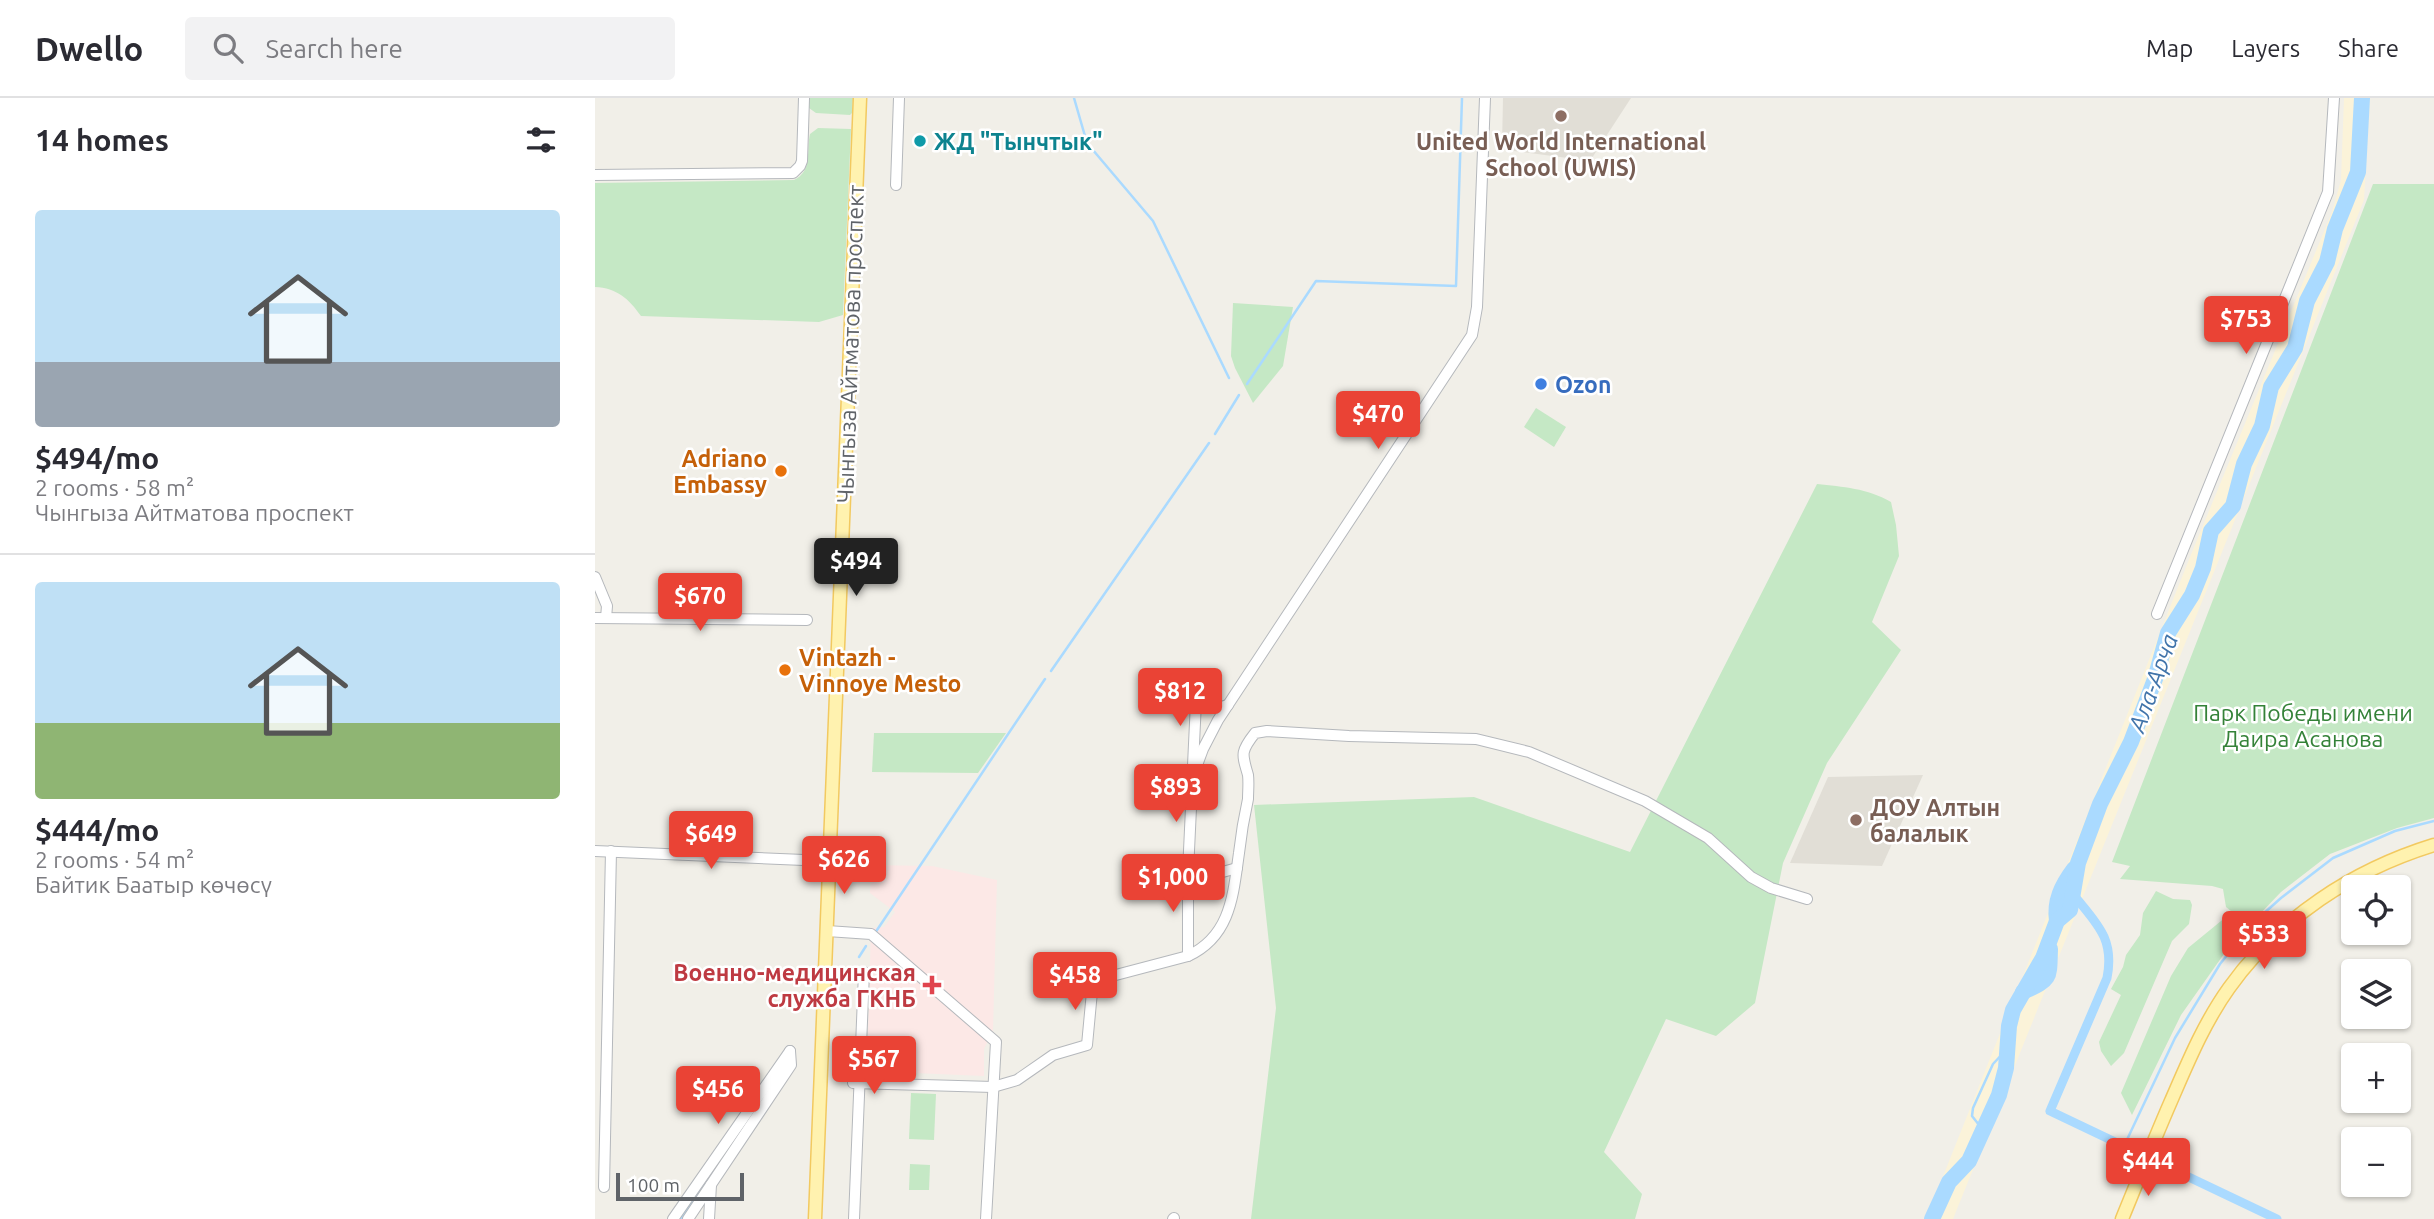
<!DOCTYPE html>
<html lang="en">
<head>
<meta charset="utf-8">
<style>
	:root { --surface:#fff; --page:#f2f2f3; --text:#2b2b33; --muted:#7c7c81; --line:#e1e1e2; --accent:#ea4335 }
	body { margin:0; font-family:Ubuntu,sans-serif; background:var(--page); color:var(--text); height:100vh; display:flex; flex-direction:column; font-size:26px; white-space:nowrap }
	* { box-sizing:border-box; margin:0 }
	p { font-size:23px; color:var(--muted) }
	.icon { flex:none; width:38px; height:38px; fill:none; stroke:currentColor; stroke-width:2; stroke-linecap:round; stroke-linejoin:round }
	.map { position:relative; flex:1; overflow:hidden }
	.sheet { display:flex; flex-direction:column; background:var(--surface); width:595px }
	.sheet>* { flex:none }
	.tools { position:absolute; left:1746px; top:777px; display:grid; gap:14px }
	.tools a { display:grid; place-items:center; width:70px; height:70px; border-radius:7px; background:var(--surface); box-shadow:0 2px 5px #0004; font-size:35px }
	.scale { position:absolute; left:21px; bottom:18px; width:128px; box-sizing:border-box; padding-left:7px; border:4px solid #5f6368; border-top:0; font-size:19px; line-height:24px; white-space:nowrap; color:#5f6368; -webkit-text-stroke:5px #fff; paint-order:stroke }
	.price { position:absolute; translate:-50% -60px; padding:0 16px; border-radius:7px; background:var(--accent); color:#fff; font-size:23px; line-height:46px; filter:drop-shadow(0 2px 4px #0008) }
	.price::after { content:''; position:absolute; left:50%; top:42px; width:21px; height:16px; margin-left:-10px; background:inherit; clip-path:polygon(0 0,100% 0,50% 100%) }
	.price.active { background:#222; color:#fff }
	ul { padding:0; list-style:none }
	li { display:grid; align-content:center; gap:14px; height:371px; padding:0 35px }
	li+li { border-top:2px solid var(--line) }
	li span { display:grid; place-items:center; height:217px; border-radius:7px; color:#555 }
	li>.icon { margin-inline-start:auto }
	span .icon { width:126px; height:126px; fill:#fffc; stroke-width:1 }
	li b { font-size:30px }
	h2 { display:flex; justify-content:space-between; align-items:center; height:84px; padding:0 35px; font-size:30px }
	header { display:flex; align-items:center; gap:42px; box-sizing:border-box; height:98px; padding:0 35px; background:var(--surface); border-bottom:2px solid var(--line) }
	header strong { font-size:33px }
	nav { display:flex; gap:38px; margin-inline-start:auto; font-size:24px }
	.search { width:490px; height:63px; background:var(--page); display:flex; align-items:center; gap:18px; box-sizing:border-box; padding:0 24px; border-radius:7px; color:var(--muted); font-size:26px }
	main { display:flex; flex:1; min-height:0 }
	.map>svg:first-child { display:block }
	.education { fill:#e1ded6 }
	.medical { fill:#fce8e6 }
	.green { fill:#c5e8c5 }
	.sand { fill:#fbf3d9 }
	.lines { fill:none; stroke-linecap:round; stroke-linejoin:round }
	.stream { stroke:#aadaff; stroke-width:2.5 }
	.canal { stroke:#aadaff; stroke-width:9 }
	.river { stroke:#aadaff; stroke-width:16 }
	.minor-casing { stroke:#b5b8bc; stroke-width:12 }
	.major-casing { stroke:#f2c960; stroke-width:15 }
	.minor { stroke:#fff; stroke-width:10 }
	.major { stroke:#fff2af; stroke-width:12 }
	.education-dot { fill:#8d6e63; stroke:#fff; stroke-width:2.5 }
	.culture-dot { fill:#0f9aa8; stroke:#fff; stroke-width:2.5 }
	.shop-dot { fill:#3f7fe0; stroke:#fff; stroke-width:2.5 }
	.food-dot { fill:#e8710a; stroke:#fff; stroke-width:2.5 }
	.health-dot { fill:#e0444e; stroke:#fff; stroke-width:2.5 }
	.labels { text-anchor:middle; dominant-baseline:central; stroke-width:5; stroke-linejoin:round; paint-order:stroke }
	.culture-label { font-size:23px; font-weight:bold; fill:#0d838f; stroke:#fff; text-anchor:start }
	.education-label { font-size:23px; font-weight:bold; fill:#785e54; stroke:#fff }
	.street-label { font-size:23px; fill:#5f6368; stroke:#fff }
	.shop-label { font-size:23px; font-weight:bold; fill:#366cbe; stroke:#fff; text-anchor:start }
	.food-label { font-size:23px; font-weight:bold; fill:#c56008; stroke:#fff; text-anchor:end }
	.park-label { font-size:23px; fill:#348238; stroke:#fff }
	.health-label { font-size:23px; font-weight:bold; fill:#be3a42; stroke:#fff; text-anchor:end }
	.water-label { font-size:24px; font-style:italic; fill:#4174aa; stroke:#fff }
</style>
</head>
<body>
<header>
<strong>Dwello</strong>
<div class="search"><svg class="icon" aria-label="search" viewBox="0 0 24 24"><circle cx="10" cy="10" r="6"/><path d="M15 15l6 6"/></svg>Search here</div>
<nav><a>Map</a><a>Layers</a><a>Share</a></nav>
</header>
<main>
<section class="sheet">
<h2>14 homes<svg class="icon" aria-label="filters" viewBox="0 0 24 24"><path d="M4 7h16M4 17h16"/><circle cx="9" cy="7" r="2"/><circle cx="15" cy="17" r="2"/></svg></h2>
<ul>
<li><span style="background:linear-gradient(#bfe0f5 70%,#9aa5b1 0)"><svg class="icon" aria-label="home" viewBox="0 0 24 24"><path d="M3 11l9-7 9 7M6 9v11h12V9"/></svg></span><div><b>$494/mo</b><p>2 rooms · 58 m²</p><p>Чынгыза Айтматова проспект</p></div></li>
<li><span style="background:linear-gradient(#bfe0f5 65%,#8fb573 0)"><svg class="icon" aria-label="home" viewBox="0 0 24 24"><path d="M3 11l9-7 9 7M6 9v11h12V9"/></svg></span><div><b>$444/mo</b><p>2 rooms · 54 m²</p><p>Байтик Баатыр көчөсү</p></div></li>
</ul>
</section>
<div class="map">
<svg width="1839" height="1121" viewBox="0 0 1839 1121">
	<rect width="100%" height="100%" fill="#f1efe8"/>
	<!-- education -->
	<g class="education">
		<path d="M908,0H1036L995,63L911,52L907,48Z"/>
		<path d="M1328,677L1287,768L1195,765L1233,679Z"/>
	</g>
	<!-- medical -->
	<path class="medical" d="M276,767L337,768L402,782L398,932L389,951V978L272,973L276,830L289,829L300,814L275,795Z"/>
	<!-- green -->
	<g class="green">
		<path d="M214,0H258L257,15L255,17L221,15L214,10Z"/>
		<path d="M223,30L256,31L248,217L224,224L46,218C34,201 22,190 0,189V85L199,82C218,73 211,53 215,36Z"/>
		<path d="M1778,86H1839V720L1802,730L1735,756L1686,794L1636,846L1586,917L1537,1017L1526,995L1576,878L1593,850L1637,814L1631,809L1628,791L1617,788L1525,781L1535,768L1517,764Z"/>
		<path d="M638,205L698,209L688,268L658,305L640,270L636,258Z"/>
		<path d="M941,310L971,329L959,349L929,329Z"/>
		<path d="M1222,386C1248,389 1272,390 1296,404L1301,427L1304,458L1277,524L1306,552L1232,665L1188,765L1160,905L1121,938L1071,921L1009,1054L1047,1096L1040,1121H656L681,910L659,707L879,699L1035,754Z"/>
		<path d="M279,635H411L383,675L277,674Z"/>
		<path d="M1561,793L1578,801L1595,802L1597,807L1594,826L1577,843L1529,955L1516,968L1506,953L1504,944L1526,897L1516,891L1528,869L1531,857L1545,837L1548,815Z"/>
		<path d="M316,995L341,996L339,1042L314,1041Z"/>
		<path d="M315,1066L335,1067L334,1092H314Z"/>
	</g>
	<!-- sand -->
	<path class="sand" d="M1749,0H1775L1769,102L1358,1121H1331L1595,459L1737,114L1746,82Z"/>
	<g class="lines">
		<!-- stream -->
		<g class="stream">
			<path d="M479,0L492,45L558,123L634,280"/>
			<path d="M652,286L721,183L861,188L867,0"/>
			<path d="M620,336L644,297"/>
			<path d="M456,573L614,345"/>
			<path d="M280,835L450,581"/>
			<path d="M264,859L271,848"/>
			<path d="M1388,1032L1377,1018L1378,1010L1398,966L1411,952"/>
			<path d="M1529,1048L1580,940L1625,866L1658,825L1686,800L1738,760L1800,733L1839,723"/>
			<path d="M86,1121L147,1031"/>
		</g>
		<!-- canal -->
		<path class="canal" d="M1478,796C1501,825 1520,840 1512,880L1455,1013L1682,1121"/>
		<!-- river -->
		<g class="river">
			<path d="M1462,823C1459,803 1467,787 1479,771"/>
			<path d="M1428,894C1456,880 1454,883 1455,851"/>
			<path d="M1337,1121L1354,1084L1374,1063L1404,997L1411,970L1414,928L1418,912L1448,860L1462,823L1475,812L1483,765L1505,706L1536,644L1560,581L1573,535L1597,497L1608,470L1616,433L1638,408L1649,366L1667,328L1676,289L1700,250L1712,203L1732,164L1740,131L1763,74L1767,0"/>
		</g>
		<defs>
			<g id="minor">
				<path d="M0,77L198,75L205,68L207,63L209,0"/>
				<path d="M301,87L304,0"/>
				<path d="M0,479L12,508L11,520"/>
				<path d="M1562,516L1733,94L1739,0"/>
				<path d="M0,520L212,522"/>
				<path d="M601,599C612,608 619,612 633,607"/>
				<path d="M598,678L608,651L623,622L877,237L882,209L890,0"/>
				<path d="M0,753L233,763"/>
				<path d="M544,773L624,775L642,770"/>
				<path d="M232,833L276,836L401,944L391,1121"/>
				<path d="M593,858V774L602,582"/>
				<path d="M258,985L398,989L422,982L458,957L492,947L498,883L593,858C636,838 638,797 644,755C646,737 649,719 653,701C653,693 654,685 653,677C647,656 645,654 660,635L672,633L754,638L881,641L934,654L1050,703L1113,740L1156,779L1176,790L1212,801"/>
				<path d="M9,1089L16,753"/>
				<path d="M78,1121L195,953"/>
				<path d="M93,1121L196,967L195,953"/>
				<path d="M114,1121L116,1087"/>
				<path d="M259,1121L269,874"/>
				<path d="M578,1121L579,1120"/>
			</g>
			<g id="major">
				<path d="M220,1121L265,0"/>
				<path d="M1527,1121C1543,1082 1559,1042 1576,1003C1593,964 1609,925 1634,890C1684,820 1758,772 1839,747"/>
			</g>
		</defs>
		<!-- minor casing -->
		<use href="#minor" class="minor-casing"/>
		<!-- major casing -->
		<use href="#major" class="major-casing"/>
		<!-- minor -->
		<use href="#minor" class="minor"/>
		<!-- major -->
		<use href="#major" class="major"/>
	</g>
	<!-- markers -->
	<g class="education-dot">
		<circle cx="966" cy="18" r="7"/>
		<circle cx="1261" cy="722" r="7"/>
	</g>
	<circle class="culture-dot" cx="325" cy="43" r="7"/>
	<circle class="shop-dot" cx="946" cy="286" r="7"/>
	<g class="food-dot">
		<circle cx="186" cy="373" r="7"/>
		<circle cx="190" cy="572" r="7"/>
	</g>
	<path class="health-dot" d="M333.5 876.5h7v7h7v7h-7v7h-7v-7h-7v-7h7z"/>
	<g class="labels">
		<!-- culture labels -->
		<g class="culture-label">
			<text x="339" y="43">ЖД "Тынчтык"</text>
		</g>
		<!-- education labels -->
		<g class="education-label">
			<text x="966" y="43">United World International<tspan x="966" dy="26">School (UWIS)</tspan></text>
			<text x="1275" y="709" text-anchor="start">ДОУ Алтын<tspan x="1275" dy="26">балалык</tspan></text>
		</g>
		<!-- street labels -->
		<g class="street-label">
			<text transform="translate(255 246) rotate(-88)">Чынгыза Айтматова проспект</text>
		</g>
		<!-- shop labels -->
		<g class="shop-label">
			<text x="960" y="286">Ozon</text>
		</g>
		<!-- food labels -->
		<g class="food-label">
			<text x="172" y="360">Adriano<tspan x="172" dy="26">Embassy</tspan></text>
			<text x="204" y="559" text-anchor="start">Vintazh -<tspan x="204" dy="26">Vinnoye Mesto</tspan></text>
		</g>
		<!-- park labels -->
		<g class="park-label">
			<text x="1708" y="614">Парк Победы имени<tspan x="1708" dy="26">Даира Асанова</tspan></text>
		</g>
		<!-- health labels -->
		<g class="health-label">
			<text x="321" y="874">Военно-медицинская<tspan x="321" dy="26">служба ГКНБ</tspan></text>
		</g>
		<!-- water labels -->
		<g class="water-label">
			<text transform="translate(1558 585) rotate(-70)">Ала-Арча</text>
		</g>
	</g>
</svg>
<div class="tools">
<a><svg class="icon" aria-label="locate" viewBox="0 0 24 24"><circle cx="12" cy="12" r="6"/><path d="M12 2v4M12 18v4M2 12h4M18 12h4"/></svg></a>
<a><svg class="icon" aria-label="layers" viewBox="0 0 24 24"><path d="M12 4l9 5-9 5-9-5zM3 14l9 5 9-5"/></svg></a>
<a>+</a>
<a>−</a>
</div>
<div class="scale">100 m</div>
<b class="price" style="left:1651px;top:258px">$753</b>
<b class="price" style="left:783px;top:353px">$470</b>
<b class="price active" style="left:261px;top:500px">$494</b>
<b class="price" style="left:105px;top:535px">$670</b>
<b class="price" style="left:585px;top:630px">$812</b>
<b class="price" style="left:581px;top:726px">$893</b>
<b class="price" style="left:116px;top:773px">$649</b>
<b class="price" style="left:249px;top:798px">$626</b>
<b class="price" style="left:578px;top:816px">$1,000</b>
<b class="price" style="left:1669px;top:873px">$533</b>
<b class="price" style="left:480px;top:914px">$458</b>
<b class="price" style="left:279px;top:998px">$567</b>
<b class="price" style="left:123px;top:1028px">$456</b>
<b class="price" style="left:1553px;top:1100px">$444</b>
</div>
</main>
</body>
</html>
